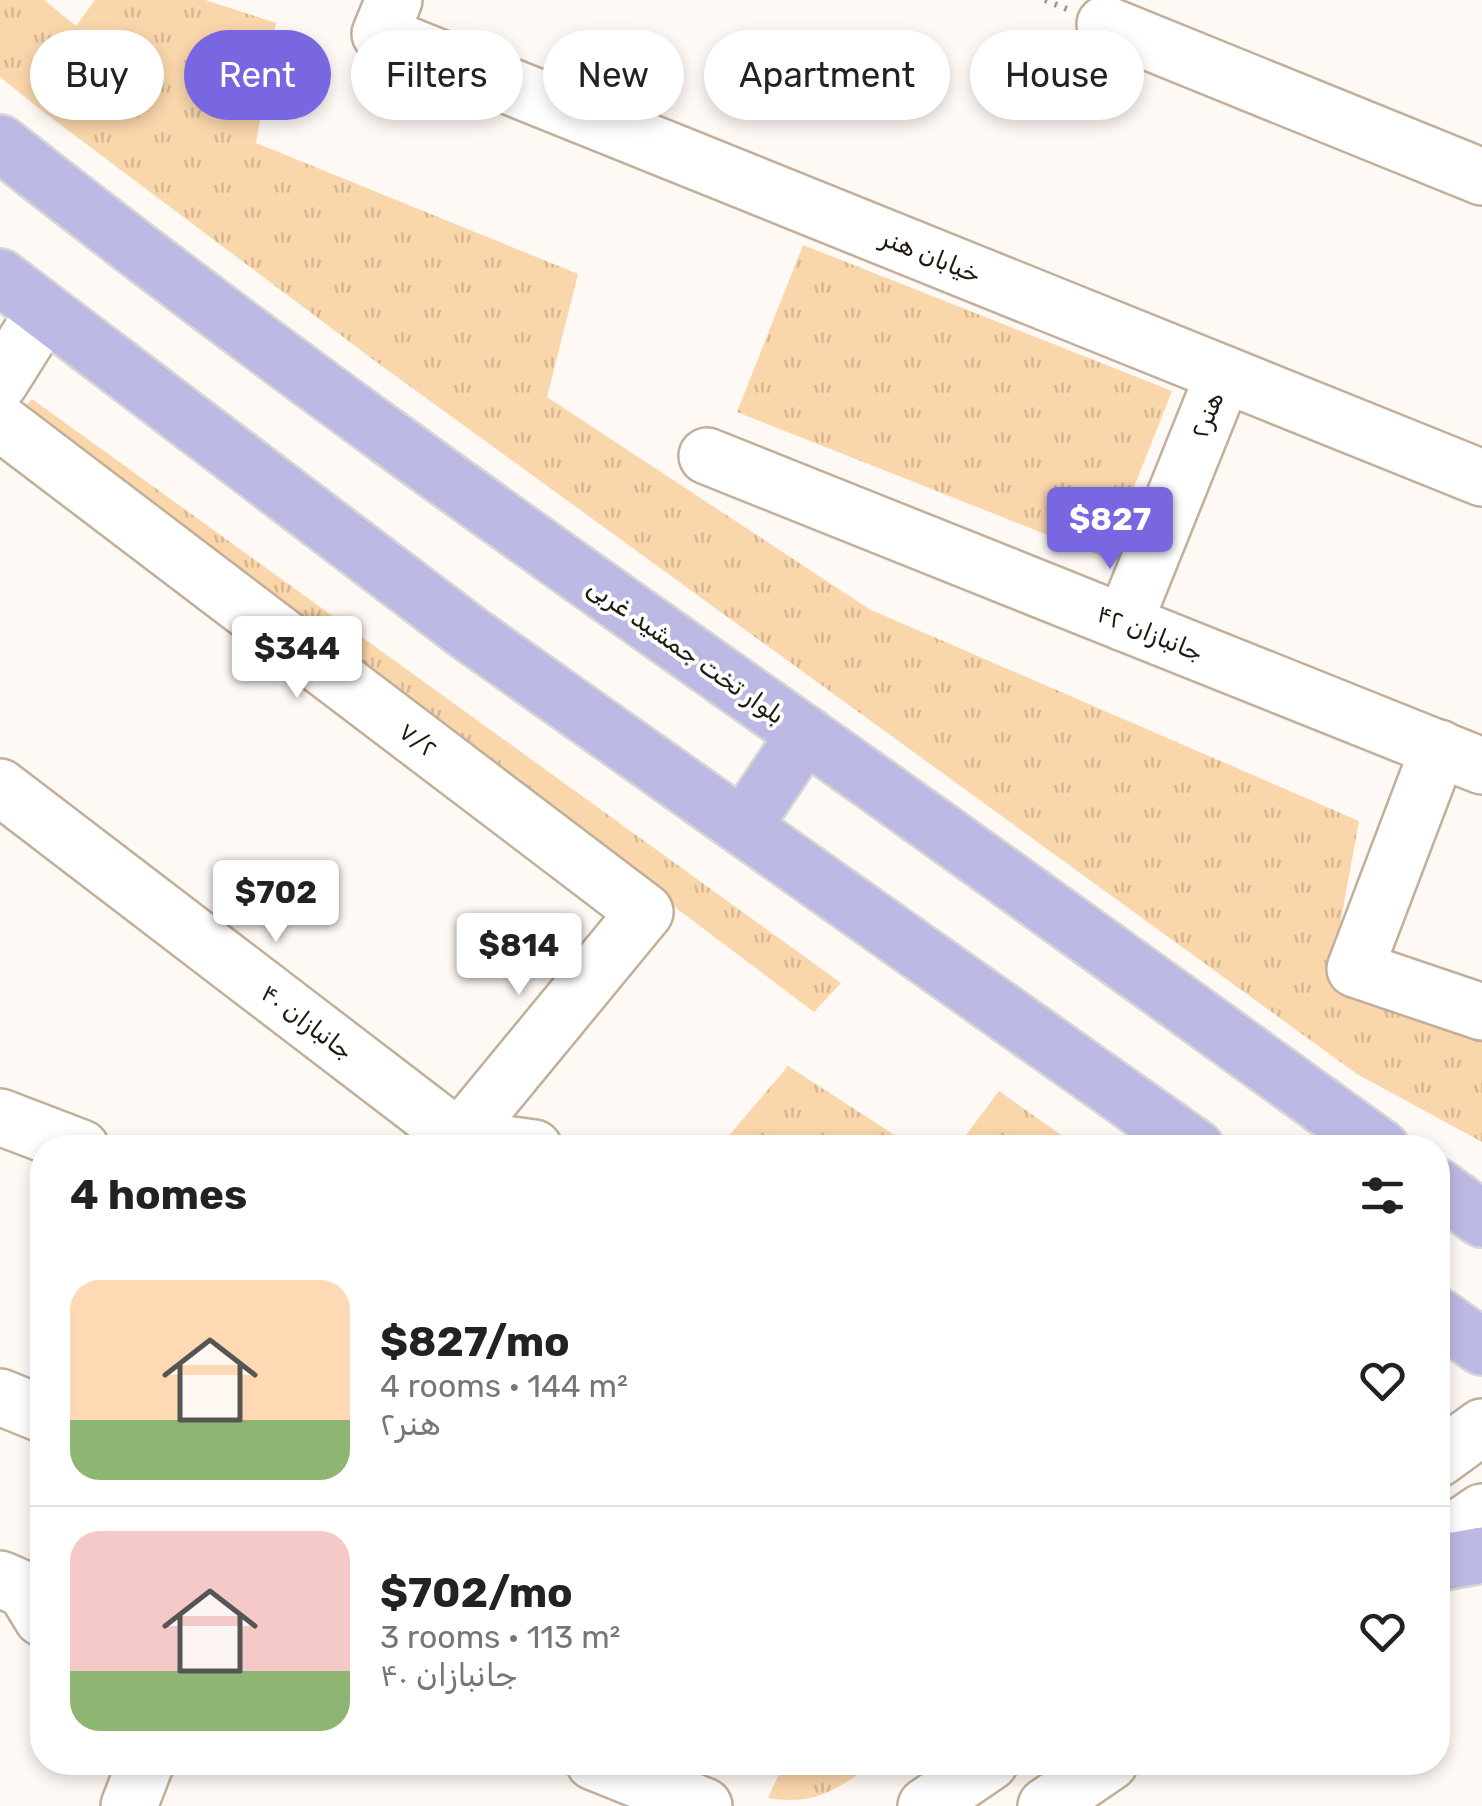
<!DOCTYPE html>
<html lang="en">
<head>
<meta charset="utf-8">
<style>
	:root { --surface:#fff; --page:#f2f2f2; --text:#222; --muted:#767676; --line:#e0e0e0; --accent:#7967e2 }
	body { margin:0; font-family:Rubik,"Noto Sans Arabic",sans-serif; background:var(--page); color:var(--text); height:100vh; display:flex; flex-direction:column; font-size:38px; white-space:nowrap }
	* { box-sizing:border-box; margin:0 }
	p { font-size:32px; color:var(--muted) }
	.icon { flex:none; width:55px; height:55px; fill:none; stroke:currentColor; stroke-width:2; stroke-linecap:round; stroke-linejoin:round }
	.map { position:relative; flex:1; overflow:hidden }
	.panel { position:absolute; left:30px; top:1135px; width:1420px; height:640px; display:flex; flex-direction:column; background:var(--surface); border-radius:40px; box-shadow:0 5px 15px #0003 }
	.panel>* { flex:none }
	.banner { position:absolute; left:30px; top:30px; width:1422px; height:90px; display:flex; gap:20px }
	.price { position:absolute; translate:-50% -85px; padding:0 22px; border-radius:10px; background:#fff; color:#222; font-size:32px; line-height:65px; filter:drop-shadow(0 2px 5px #0008) }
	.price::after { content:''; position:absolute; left:50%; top:60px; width:30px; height:22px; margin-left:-15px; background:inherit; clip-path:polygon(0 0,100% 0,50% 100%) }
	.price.active { background:var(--accent); color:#fff }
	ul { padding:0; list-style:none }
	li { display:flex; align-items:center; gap:30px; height:250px; padding:0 40px }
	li+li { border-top:2px solid var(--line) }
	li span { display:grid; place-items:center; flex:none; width:280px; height:200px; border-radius:30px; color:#555 }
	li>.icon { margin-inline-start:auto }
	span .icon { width:120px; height:120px; fill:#fffc; stroke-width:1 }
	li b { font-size:42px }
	h2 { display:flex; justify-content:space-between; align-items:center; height:120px; padding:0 40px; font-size:42px }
	.tag { padding:0 35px; border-radius:45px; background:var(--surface); box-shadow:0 5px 15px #0003; font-size:35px; line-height:90px }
	.tag.active { background:var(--accent); color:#fff }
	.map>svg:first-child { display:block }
	.grass { fill:url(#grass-tufts) }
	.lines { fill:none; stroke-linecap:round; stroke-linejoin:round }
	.minor-casing { stroke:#c3af99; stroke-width:60 }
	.major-casing { stroke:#d7d6d4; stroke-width:60 }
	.path { stroke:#9b958f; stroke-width:6; stroke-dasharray:2.5 8; stroke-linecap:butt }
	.minor { stroke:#fff; stroke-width:55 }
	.major { stroke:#bcb9e4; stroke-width:55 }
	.labels { text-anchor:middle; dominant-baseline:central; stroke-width:8; stroke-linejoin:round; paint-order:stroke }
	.street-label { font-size:25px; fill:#211a11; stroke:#fff }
</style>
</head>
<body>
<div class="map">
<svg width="1482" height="1806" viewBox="0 0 1482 1806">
	<defs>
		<pattern id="grass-tufts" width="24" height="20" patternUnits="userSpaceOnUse" patternTransform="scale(2.5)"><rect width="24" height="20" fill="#fad6ab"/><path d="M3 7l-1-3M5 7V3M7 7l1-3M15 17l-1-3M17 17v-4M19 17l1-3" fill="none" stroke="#d6b792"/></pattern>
	</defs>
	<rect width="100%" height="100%" fill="#fef9f5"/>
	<!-- grass -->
	<g class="grass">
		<path d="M0,0H44L76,26L95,0H205L276,23L256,143L578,274L547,397L869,609L1359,821L1329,985L1482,1022V1142L1357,1074L371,358L41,110L0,77Z"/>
		<path d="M803,245L1172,391L1106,558L737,412Z"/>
		<path d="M32,399L841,983L814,1012L20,413Z"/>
		<path d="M788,1066L913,1147H752L727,1138Z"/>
		<path d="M999,1091L1078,1147H957Z"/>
		<path d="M784,1763V1762L875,1763C836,1789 817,1806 768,1798Z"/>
	</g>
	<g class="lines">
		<defs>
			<g id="minor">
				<path d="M394,0L380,34L1482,478"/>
				<path d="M1105,24L1482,177"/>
				<path d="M0,382L44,312"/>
				<path d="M0,422L645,912L459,1138"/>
				<path d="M707,456L1482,766"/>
				<path d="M1124,623L1224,374"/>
				<path d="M1439,748L1355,969L1482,1012"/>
				<path d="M0,787L459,1138L534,1148"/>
				<path d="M0,1117L81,1148"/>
				<path d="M0,1397L42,1414"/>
				<path d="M1438,1459L1482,1427"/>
				<path d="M1438,1542L1482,1512"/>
				<path d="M0,1579L25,1590L42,1618"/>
				<path d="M594,1762L704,1806"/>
				<path d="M129,1806L146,1762"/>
				<path d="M926,1806L990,1762"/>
				<path d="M1046,1806L1110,1762"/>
			</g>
			<g id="major">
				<path d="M0,143C260,349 531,541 802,732C996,869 1188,1009 1381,1148"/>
				<path d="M0,277L470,634L1196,1148"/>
				<path d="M743,827L805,734"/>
				<path d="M1438,1187L1482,1219"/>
				<path d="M1438,1316L1482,1347"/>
				<path d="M1438,1563L1482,1555"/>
			</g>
		</defs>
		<!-- minor casing -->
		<use href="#minor" class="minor-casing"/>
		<!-- major casing -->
		<use href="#major" class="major-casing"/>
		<!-- path -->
		<path class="path" d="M1045,0L1067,9"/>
		<!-- minor -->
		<use href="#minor" class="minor"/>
		<!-- major -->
		<use href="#major" class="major"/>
	</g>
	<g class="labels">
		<!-- street labels -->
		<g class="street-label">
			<text transform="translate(931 256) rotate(22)">خیابان هنر</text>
			<text transform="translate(1207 415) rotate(-68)">هنر۲</text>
			<text transform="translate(1150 633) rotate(22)">۴۲ جانبازان</text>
			<text transform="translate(686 651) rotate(35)">بلوار تخت جمشید غربی</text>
			<text transform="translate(418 740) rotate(37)">۷/۲</text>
			<text transform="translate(307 1022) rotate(37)">۴۰ جانبازان</text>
		</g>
	</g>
</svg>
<b class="price active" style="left:1110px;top:572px">$827</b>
<b class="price" style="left:297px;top:701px">$344</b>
<b class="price" style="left:276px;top:945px">$702</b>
<b class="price" style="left:519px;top:998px">$814</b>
<div class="banner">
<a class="tag">Buy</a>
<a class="tag active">Rent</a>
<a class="tag">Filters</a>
<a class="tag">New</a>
<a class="tag">Apartment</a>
<a class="tag">House</a>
</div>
<section class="panel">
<h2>4 homes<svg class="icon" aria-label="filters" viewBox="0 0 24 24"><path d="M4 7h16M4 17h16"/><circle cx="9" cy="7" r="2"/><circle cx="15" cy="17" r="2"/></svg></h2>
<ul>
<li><span style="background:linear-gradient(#ffd9b3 70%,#8fb573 0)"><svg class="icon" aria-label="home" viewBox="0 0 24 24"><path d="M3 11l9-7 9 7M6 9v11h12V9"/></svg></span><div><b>$827/mo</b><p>4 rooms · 144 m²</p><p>هنر۲</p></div><svg class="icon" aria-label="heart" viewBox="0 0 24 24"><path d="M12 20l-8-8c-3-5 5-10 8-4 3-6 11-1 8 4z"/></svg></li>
<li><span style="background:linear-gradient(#f6c9c9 70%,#8fb573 0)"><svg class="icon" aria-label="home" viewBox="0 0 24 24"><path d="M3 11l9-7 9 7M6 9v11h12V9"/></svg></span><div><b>$702/mo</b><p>3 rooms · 113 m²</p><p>۴۰ جانبازان</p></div><svg class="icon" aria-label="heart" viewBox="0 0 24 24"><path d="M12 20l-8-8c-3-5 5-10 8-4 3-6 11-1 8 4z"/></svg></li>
</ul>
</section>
</div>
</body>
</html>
